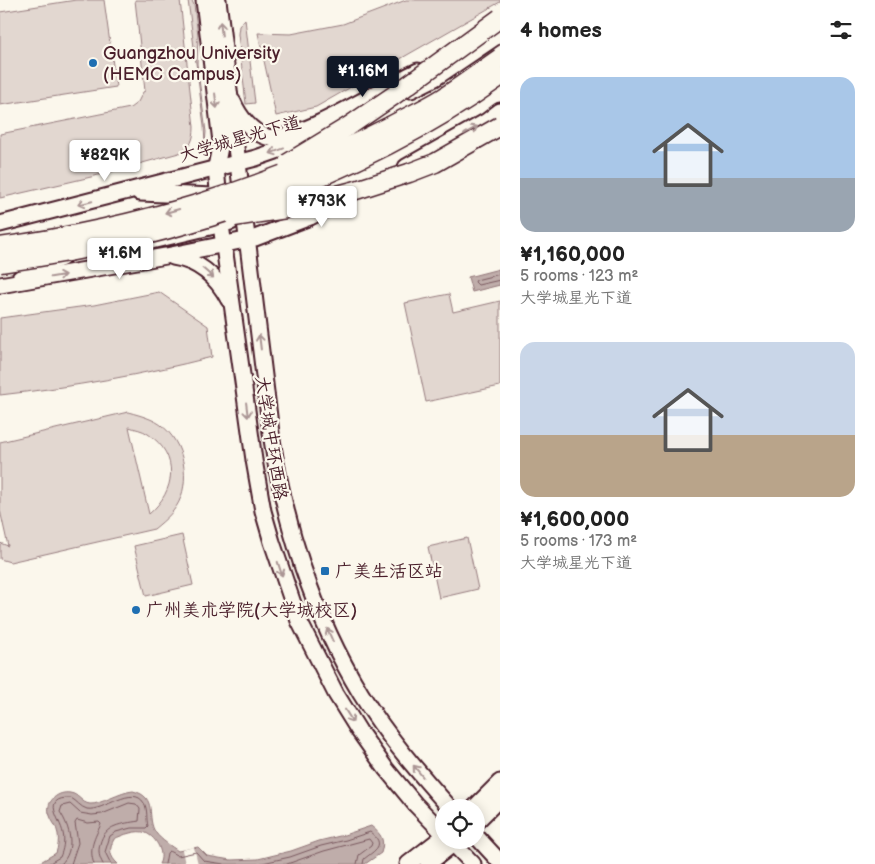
<!DOCTYPE html>
<html lang="en">
<head>
<meta charset="utf-8">
<style>
	:root { --surface:#fff; --page:#f6f6f6; --text:#222; --muted:#767676; --accent:#111827 }
	body { margin:0; font-family:"Balsamiq Sans","LXGW WenKai TC",sans-serif; background:var(--page); color:var(--text); height:100vh; display:flex; flex-direction:column; font-size:19px; white-space:nowrap }
	* { box-sizing:border-box; margin:0 }
	p { font-size:16px; color:var(--muted) }
	.icon { flex:none; width:28px; height:28px; fill:none; stroke:currentColor; stroke-width:2; stroke-linecap:round; stroke-linejoin:round }
	.map { position:relative; flex:1; overflow:hidden }
	.sheet { display:flex; flex-direction:column; background:var(--surface); width:375px }
	.sheet>* { flex:none }
	.buttons { position:absolute; left:435px; top:799px; display:grid; gap:10px }
	.buttons a { display:grid; place-items:center; width:50px; height:50px; border-radius:50%; background:var(--surface); box-shadow:0 2px 12px #0003; font-size:25px }
	.price { position:absolute; translate:-50% -42px; padding:0 11px; border-radius:5px; background:#fff; color:#222; font-size:16px; line-height:32px; filter:drop-shadow(0 1px 2px #0008) }
	.price::after { content:''; position:absolute; left:50%; top:30px; width:15px; height:11px; margin-left:-8px; background:inherit; clip-path:polygon(0 0,100% 0,50% 100%) }
	.price.active { background:var(--accent); color:#fff }
	ul { padding:0; list-style:none }
	li { display:grid; align-content:center; gap:10px; height:265px; padding:0 20px }
	li span { display:grid; place-items:center; height:155px; border-radius:15px; color:#555 }
	li>.icon { margin-inline-start:auto }
	span .icon { width:90px; height:90px; fill:#fffc; stroke-width:1 }
	li b { font-size:21px }
	h2 { display:flex; justify-content:space-between; align-items:center; height:60px; padding:0 20px; font-size:21px }
	main { display:flex; flex:1; min-height:0 }
	.map>svg:first-child { display:block }
	.green { fill:#e2d7d0; stroke:#967b7e; fill-rule:evenodd }
	.water { fill:#bfadaa; stroke:#907477 }
	.pier { fill:#fbf7ec }
	.lines { fill:none; stroke-linecap:round; stroke-linejoin:round }
	.shore { stroke:#79585e; stroke-width:1 }
	.major-casing { stroke:#4a1f2b; stroke-width:19 }
	.major { stroke:#fbf7ec; stroke-width:15 }
	.highway-bridge-casing { stroke:#4a1f2b; stroke-width:21; stroke-linecap:butt }
	.highway-bridge { stroke:#fbf7ec; stroke-width:18 }
	.oneway { stroke:#ab9695 }
	.poi-dot { fill:#1f6fb2; stroke:#fbf7ec; stroke-width:2 }
	.labels { text-anchor:middle; dominant-baseline:central; stroke-width:4.5; stroke-linejoin:round; paint-order:stroke }
	.poi-label { font-size:18px; fill:#4a1f2b; stroke:#fbf7ec; text-anchor:start }
	.street-label { font-size:18px; fill:#4a1f2b; stroke:#fbf7ec }
</style>
</head>
<body>
<main>
<div class="map">
<svg width="500" height="864" viewBox="0 0 500 864">
	<rect width="100%" height="100%" fill="#fbf7ec"/>
	<filter id="ink" filterUnits="userSpaceOnUse"><feTurbulence type="fractalNoise" baseFrequency=".02" numOctaves="2"/><feDisplacementMap in="SourceGraphic" scale="10" xChannelSelector="R" yChannelSelector="G"/><feConvolveMatrix kernelMatrix="1 2 1 2 8 2 1 2 1" color-interpolation-filters="sRGB"/></filter>
	<g filter="url(#ink)">
		<!-- green -->
		<g class="green">
			<path d="M76,0H104L116,87L0,105V12Z"/>
			<path d="M135,0H180L194,127C194,139 191,148 179,153L91,177L0,198V134L130,108L138,102L143,92L145,91Z"/>
			<path d="M188,0L192,1L194,5L198,35L197,64L206,132L205,144L204,126Z"/>
			<path d="M406,0H500V2L316,107L276,116L258,33L291,34L343,24Z"/>
			<path d="M245,19L255,103L246,104L238,34L239,26Z"/>
			<path d="M159,292L208,326L212,357C142,375 72,387 0,395V318L94,305Z"/>
			<path d="M449,294L453,312L500,301V386L426,402L405,303Z"/>
			<path d="M128,412C135,414 143,416 150,419C179,430 191,469 181,497C176,511 165,520 154,529L10,562L0,559V543L8,546L0,510V442ZM129,427C135,429 143,430 148,434C180,455 176,491 149,514Z"/>
			<path d="M182,535L193,585L146,596L134,546Z"/>
			<path d="M467,538L478,589L439,598L428,547Z"/>
		</g>
		<!-- water -->
		<g class="water">
			<path d="M499,269L500,285L472,292L468,277Z"/>
			<path d="M133,791C159,797 145,818 156,833C161,840 171,846 178,851L198,847L207,856L231,860L258,859L291,851L319,841L344,835L371,826C382,835 385,840 381,853L365,864H159C165,854 157,838 146,833C138,829 122,835 114,839C109,849 109,856 118,864H37L56,853C58,847 59,841 58,834C57,826 51,821 49,813C46,801 58,791 70,793C79,794 81,803 90,804C100,805 120,792 133,791Z"/>
		</g>
		<!-- pier -->
		<path class="pier" d="M194,847L198,864H185L182,850Z"/>
		<g class="lines">
			<!-- shore -->
			<g class="shore">
				<path d="M500,274L476,280L475,282L478,285L500,280"/>
				<path d="M48,864L60,857C63,850 65,841 63,833C61,820 40,797 71,798C77,801 80,807 87,809C103,812 133,784 144,803C148,809 146,819 148,826L146,828H131L116,832L110,836L105,852L111,864"/>
				<path d="M61,864C76,850 70,827 60,812L62,806L70,804L80,813L92,815L102,814L129,803L136,804L140,809L139,821C122,824 105,824 100,844C98,852 99,857 103,864"/>
				<path d="M71,864L78,843L75,823L77,820L88,823L99,822L101,824C95,838 88,848 94,864"/>
				<path d="M165,864L167,853L169,851L178,856L196,852L204,861L224,864"/>
				<path d="M258,864L290,857L321,846L346,840L370,832C387,845 375,850 364,859L363,864"/>
				<path d="M287,864L324,851L369,839L372,843L371,846L359,855L357,864"/>
			</g>
			<defs>
				<g id="major">
					<path d="M204,0L221,142L216,167L221,225L254,460L263,511L272,542L299,621L336,694L359,731L386,769L415,804L444,834"/>
					<path d="M218,0L271,433C284,523 313,615 361,694C386,735 418,772 450,808"/>
					<path d="M411,90L435,78L500,34"/>
					<path d="M233,102C239,116 251,132 267,137C296,144 387,85 418,71"/>
					<path d="M406,167L487,121L500,111"/>
					<path d="M140,193L214,196"/>
					<path d="M0,224L256,158L305,141L332,129"/>
					<path d="M151,241L231,222"/>
					<path d="M173,257C200,261 217,277 229,300"/>
					<path d="M20,278L41,266L62,258"/>
					<path d="M0,285L166,256L255,238L310,217L348,197"/>
					<path d="M474,808L500,782"/>
					<path d="M476,822L500,798"/>
					<path d="M476,836L500,862"/>
					<path d="M450,840L473,864"/>
					<path d="M408,864L444,836"/>
					<path d="M428,864L458,840"/>
				</g>
			</defs>
			<!-- major casing -->
			<use href="#major" class="major-casing"/>
			<!-- major -->
			<use href="#major" class="major"/>
			<defs>
				<g id="highway-bridge">
					<path d="M288,163L349,126L393,96L500,18"/>
					<path d="M234,217L286,209L353,191L409,173L435,163L500,126"/>
					<path d="M0,247C134,228 270,189 390,126C408,116 427,108 444,97C463,85 481,71 500,58"/>
					<path d="M0,263C176,239 354,181 500,77"/>
				</g>
			</defs>
			<!-- highway-bridge casing -->
			<use href="#highway-bridge" class="highway-bridge-casing"/>
			<!-- highway-bridge -->
			<use href="#highway-bridge" class="highway-bridge"/>
		</g>
		<!-- one-way arrows -->
		<defs><path id="oneway-shaft" d="M-6 0H5M1.5-3L5.5 0L1.5 3" fill="none" stroke-width="1.6" stroke-linecap="round" stroke-linejoin="round" transform="scale(1.25)"/></defs>
		<g class="oneway">
			<use href="#oneway-shaft" transform="translate(221 29) rotate(-97)"/>
			<use href="#oneway-shaft" transform="translate(216 101) rotate(83)"/>
			<use href="#oneway-shaft" transform="translate(471 130) rotate(-30)"/>
			<use href="#oneway-shaft" transform="translate(277 151) rotate(160)"/>
			<use href="#oneway-shaft" transform="translate(85 203) rotate(166)"/>
			<use href="#oneway-shaft" transform="translate(172 211) rotate(164)"/>
			<use href="#oneway-shaft" transform="translate(208 273) rotate(41)"/>
			<use href="#oneway-shaft" transform="translate(58 276) rotate(-10)"/>
			<use href="#oneway-shaft" transform="translate(260 342) rotate(-97)"/>
			<use href="#oneway-shaft" transform="translate(247 410) rotate(83)"/>
			<use href="#oneway-shaft" transform="translate(280 569) rotate(72)"/>
			<use href="#oneway-shaft" transform="translate(330 635) rotate(-114)"/>
			<use href="#oneway-shaft" transform="translate(349 716) rotate(58)"/>
			<use href="#oneway-shaft" transform="translate(418 771) rotate(-129)"/>
		</g>
	</g>
	<!-- markers -->
	<g class="poi-dot">
		<circle cx="93" cy="63" r="5"/>
		<rect x="320" y="566" width="10" height="10" rx="2.5"/>
		<circle cx="136" cy="610" r="5"/>
	</g>
	<g class="labels">
		<!-- poi labels -->
		<g class="poi-label">
			<text x="103" y="53">Guangzhou University<tspan x="103" dy="21">(HEMC Campus)</tspan></text>
			<text x="335" y="571">广美生活区站</text>
			<text x="146" y="610">广州美术学院(大学城校区)</text>
		</g>
		<!-- street labels -->
		<g class="street-label">
			<text transform="translate(240 139) rotate(-16)">大学城星光下道</text>
			<text transform="translate(271 438) rotate(81)">大学城中环西路</text>
		</g>
	</g>
</svg>
<div class="buttons">
<a><svg class="icon" aria-label="locate" viewBox="0 0 24 24"><circle cx="12" cy="12" r="6"/><path d="M12 2v4M12 18v4M2 12h4M18 12h4"/></svg></a>
</div>
<b class="price active" style="left:363px;top:98px">¥1.16M</b>
<b class="price" style="left:105px;top:182px">¥829K</b>
<b class="price" style="left:322px;top:228px">¥793K</b>
<b class="price" style="left:120px;top:280px">¥1.6M</b>
</div>
<section class="sheet">
<h2>4 homes<svg class="icon" aria-label="filters" viewBox="0 0 24 24"><path d="M4 7h16M4 17h16"/><circle cx="9" cy="7" r="2"/><circle cx="15" cy="17" r="2"/></svg></h2>
<ul>
<li><span style="background:linear-gradient(#a9c7e8 65%,#9aa5b1 0)"><svg class="icon" aria-label="home" viewBox="0 0 24 24"><path d="M3 11l9-7 9 7M6 9v11h12V9"/></svg></span><div><b>¥1,160,000</b><p>5 rooms · 123 m²</p><p>大学城星光下道</p></div></li>
<li><span style="background:linear-gradient(#c9d6e8 60%,#b9a48a 0)"><svg class="icon" aria-label="home" viewBox="0 0 24 24"><path d="M3 11l9-7 9 7M6 9v11h12V9"/></svg></span><div><b>¥1,600,000</b><p>5 rooms · 173 m²</p><p>大学城星光下道</p></div></li>
</ul>
</section>
</main>
</body>
</html>
